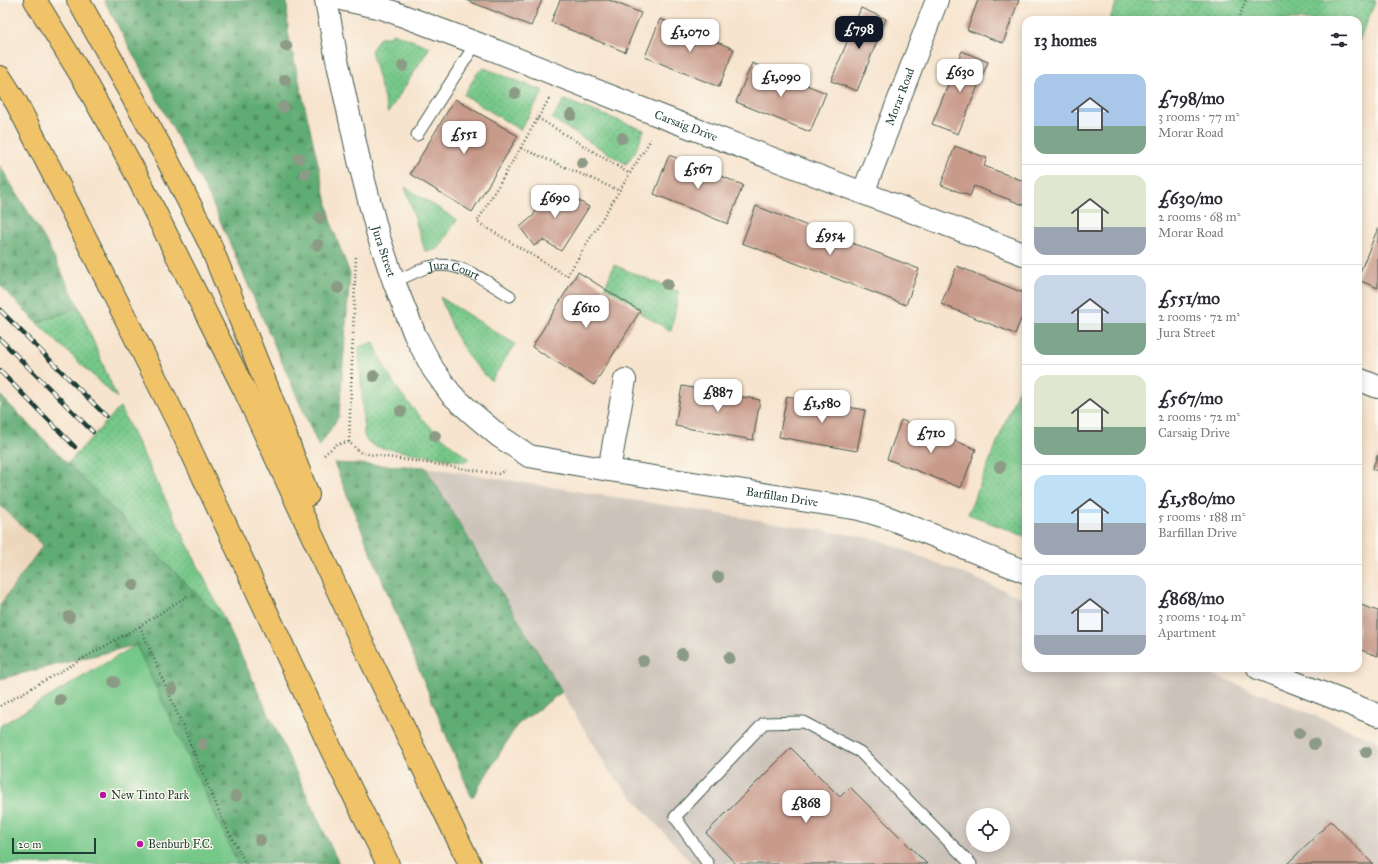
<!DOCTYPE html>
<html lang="en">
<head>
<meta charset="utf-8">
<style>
	:root { --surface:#fff; --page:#f7f7f7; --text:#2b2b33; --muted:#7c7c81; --line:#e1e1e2; --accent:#111827 }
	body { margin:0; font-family:"IM FELL Great Primer",serif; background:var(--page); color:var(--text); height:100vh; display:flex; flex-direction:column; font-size:15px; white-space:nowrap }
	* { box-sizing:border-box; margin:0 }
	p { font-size:13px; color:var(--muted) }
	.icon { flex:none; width:22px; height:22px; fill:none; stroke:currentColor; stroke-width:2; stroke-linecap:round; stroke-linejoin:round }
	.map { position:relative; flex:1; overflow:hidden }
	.sheet { position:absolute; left:1022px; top:16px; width:340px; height:656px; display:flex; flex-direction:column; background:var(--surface); border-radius:12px; box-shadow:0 2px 10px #0003 }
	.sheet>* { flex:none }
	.tools { position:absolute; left:966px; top:808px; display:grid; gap:8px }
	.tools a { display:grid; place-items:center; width:44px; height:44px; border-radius:50%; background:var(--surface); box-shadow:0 2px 10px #0003; font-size:20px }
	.scale { position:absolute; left:12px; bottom:10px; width:84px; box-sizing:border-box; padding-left:4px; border:2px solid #1f3d34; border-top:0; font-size:11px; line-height:14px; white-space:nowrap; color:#1f3d34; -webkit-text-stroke:3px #fbf7ec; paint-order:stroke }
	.price { position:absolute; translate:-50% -34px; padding:0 9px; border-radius:8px; background:#fff; color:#222; font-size:13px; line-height:26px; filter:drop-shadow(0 1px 2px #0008) }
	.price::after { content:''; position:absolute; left:50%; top:24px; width:12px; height:9px; margin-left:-6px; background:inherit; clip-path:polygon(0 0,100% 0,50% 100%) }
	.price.on { background:var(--accent); color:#fff }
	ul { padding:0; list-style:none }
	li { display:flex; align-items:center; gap:12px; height:100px; padding:0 12px }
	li+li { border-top:1px solid var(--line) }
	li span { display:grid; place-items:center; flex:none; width:112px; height:80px; border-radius:12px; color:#555 }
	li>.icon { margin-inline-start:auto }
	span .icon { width:48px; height:48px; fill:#fffc; stroke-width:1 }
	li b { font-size:17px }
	h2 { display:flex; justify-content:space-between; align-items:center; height:48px; padding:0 12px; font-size:17px }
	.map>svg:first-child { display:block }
	.built { fill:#edd7bb }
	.industrial { fill:#ccc2b9; fill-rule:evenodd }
	.green { fill:url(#green-dots); stroke:#4a825e }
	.forest { fill:url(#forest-firs); stroke:#407454 }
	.pitch { fill:#76c889; stroke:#4a825e }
	.building { fill:#c89a8a }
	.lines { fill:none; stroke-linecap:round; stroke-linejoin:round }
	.lane-casing { stroke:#3f564b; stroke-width:13 }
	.street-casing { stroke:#3f564b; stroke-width:24 }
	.highway-casing { stroke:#3f564b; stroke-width:24 }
	.path { stroke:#3f564b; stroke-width:2.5; stroke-dasharray:1 3; stroke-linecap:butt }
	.lane { stroke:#fff; stroke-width:11 }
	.street { stroke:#fff; stroke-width:22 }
	.highway { stroke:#f1c369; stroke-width:22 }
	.rail-casing { stroke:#1f3d34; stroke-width:4.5 }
	.rail { stroke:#fbf7ec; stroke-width:3; stroke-dasharray:9; stroke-linecap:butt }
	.tree { fill:#8c9b85 }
	.poi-dot { fill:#b5179e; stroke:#fbf7ec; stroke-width:1.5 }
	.labels { text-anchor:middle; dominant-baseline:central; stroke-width:3; stroke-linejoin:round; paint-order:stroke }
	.street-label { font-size:12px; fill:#1f3d34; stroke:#fbf7ec }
	.poi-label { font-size:12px; fill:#1f3d34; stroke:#fbf7ec; text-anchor:start }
</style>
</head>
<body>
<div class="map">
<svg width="1378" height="864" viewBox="0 0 1378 864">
	<defs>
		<pattern id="green-dots" width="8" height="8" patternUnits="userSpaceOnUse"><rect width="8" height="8" fill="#76c889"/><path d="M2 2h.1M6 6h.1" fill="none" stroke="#60a471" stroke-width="1.8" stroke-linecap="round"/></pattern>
		<pattern id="forest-firs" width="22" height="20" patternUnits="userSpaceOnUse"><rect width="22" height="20" fill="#60ac75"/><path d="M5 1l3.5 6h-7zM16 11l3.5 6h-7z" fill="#4f8d61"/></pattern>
	</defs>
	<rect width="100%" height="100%" fill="#fbf7ec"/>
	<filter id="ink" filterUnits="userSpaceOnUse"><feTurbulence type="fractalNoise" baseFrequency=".025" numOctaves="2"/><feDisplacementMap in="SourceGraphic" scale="8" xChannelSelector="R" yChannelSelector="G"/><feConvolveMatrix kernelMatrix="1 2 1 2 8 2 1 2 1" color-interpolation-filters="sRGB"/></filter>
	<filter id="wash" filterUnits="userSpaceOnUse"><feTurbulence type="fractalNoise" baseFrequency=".012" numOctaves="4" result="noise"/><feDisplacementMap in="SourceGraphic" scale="16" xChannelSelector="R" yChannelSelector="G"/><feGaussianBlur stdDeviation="0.9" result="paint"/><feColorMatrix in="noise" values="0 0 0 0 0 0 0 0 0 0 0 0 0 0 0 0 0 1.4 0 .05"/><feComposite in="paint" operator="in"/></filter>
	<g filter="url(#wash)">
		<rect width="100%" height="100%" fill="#f7e4ce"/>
		<!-- built -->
		<path class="built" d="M0,503L43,545L0,605Z"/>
		<!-- industrial -->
		<path class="industrial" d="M425,467L877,539L1026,599V668H1197L1378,741V864H692L610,772ZM973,815H1003V845H973Z"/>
		<!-- green -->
		<g class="green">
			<path d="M1118,0H1376L1358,44V20H1109Z"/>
			<path d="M393,33L430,47L388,113L371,51L380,37H390Z"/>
			<path d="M484,68L544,91L520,130L464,95L477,73Z"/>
			<path d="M564,100L644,130L636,150L626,164L552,119Z"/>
			<path d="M405,187L457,220L439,248L431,251H425Z"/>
			<path d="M614,265L679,292L671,331L640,313L642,309L605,287Z"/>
			<path d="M440,297L515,344L491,381L470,359L457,338Z"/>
			<path d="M79,307L117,398L37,323Z"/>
			<path d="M374,342C377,351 381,360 385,368C404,404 436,435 469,458L466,462L382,448C374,446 368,444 364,436L359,347Z"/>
			<path d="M1026,371V537L968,514Z"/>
			<path d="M120,407L227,625L68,463Z"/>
		</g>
		<!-- forest -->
		<g class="forest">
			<path d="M104,0H287L288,33L333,229L350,274L339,416L319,447L210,198Z"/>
			<path d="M0,166L44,238L79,307L37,323L0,285Z"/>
			<path d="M0,395L227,625L339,864H238L136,645L0,679V605L43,545L0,505Z"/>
			<path d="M334,463L425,467L562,692L517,725L472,798Z"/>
		</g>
		<!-- pitch -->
		<path class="pitch" d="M136,645L238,864H0V726Z"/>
		<g id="blocks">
			<!-- building -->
			<g class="building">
				<path d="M466,0H542L531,26Z"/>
				<path d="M560,0H609L641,13L625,52L551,22Z"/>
				<path d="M978,0H1019L1003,43L967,30Z"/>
				<path d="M861,8L886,19L857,91L831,81Z"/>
				<path d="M660,19L734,49L719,87L645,57Z"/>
				<path d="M962,51L988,62L958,134L932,124Z"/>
				<path d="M752,63L826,93L810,132L736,102Z"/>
				<path d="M455,99L518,136L472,212L410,174Z"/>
				<path d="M955,146L987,158L984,166L1026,182V206L974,186L970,196L941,185Z"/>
				<path d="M669,155L743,185L728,224L654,194Z"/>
				<path d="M558,188L589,207L561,251L543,240L534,246L520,227L534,215L543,190L553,197Z"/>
				<path d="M756,206L919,269L906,305L742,243Z"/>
				<path d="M1378,228V288L1358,280V277Z"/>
				<path d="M957,266L1026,294V307L1015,334L941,304Z"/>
				<path d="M578,272L640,311L594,385L532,347Z"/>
				<path d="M682,386L760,400L753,440L675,426Z"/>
				<path d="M787,396L865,410L857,451L779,437Z"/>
				<path d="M901,420L976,449L961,488L887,459Z"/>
				<path d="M1378,455V471L1372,469Z"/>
				<path d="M1358,604L1378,611V656L1358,649Z"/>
				<path d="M791,748L840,797L850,787L927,864H736L706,833Z"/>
				<path d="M1331,821L1373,864H1287Z"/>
			</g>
		</g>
	</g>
	<g filter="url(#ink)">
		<use href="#blocks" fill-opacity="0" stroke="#3f564b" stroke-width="1"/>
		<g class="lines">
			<defs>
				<g id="lane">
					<path d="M417,135L476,43"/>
					<path id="s1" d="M394,282C405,277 417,271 428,267C459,259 485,281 510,296"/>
					<path d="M708,864L675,817L764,723L803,722L860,752L971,864"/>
				</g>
				<g id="street">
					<path id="s2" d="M326,0L336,55L360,165L378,235L394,282L415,335L433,369L451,394L473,414L499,436L529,456L609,470L859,509L889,518L1026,572"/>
					<path id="s3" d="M345,0L382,8L476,43L663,117L1026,255"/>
					<path id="s4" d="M863,193L937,0"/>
					<path d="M1358,379L1378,387"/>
					<path d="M609,470L625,380"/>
					<path d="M1258,668L1378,715"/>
				</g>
				<g id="highway">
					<path d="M35,0L84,80L135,172L245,391L358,634L470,864"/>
					<path d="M78,0L164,153L210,244L270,394L308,495"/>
					<path d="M0,77L16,102L71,209L178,423L331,749L388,864"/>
				</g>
			</defs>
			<!-- lane casing -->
			<use href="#lane" class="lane-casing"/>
			<!-- street casing -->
			<use href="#street" class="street-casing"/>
			<!-- highway casing -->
			<use href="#highway" class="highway-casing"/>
			<!-- path -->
			<g class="path">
				<path d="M1238,20L1246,0"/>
				<path d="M549,99L477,222L567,276L651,139"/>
				<path d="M538,118L630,174"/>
				<path d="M521,148L620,191"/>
				<path d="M349,442L356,256"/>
				<path d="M324,455L337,444L349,442L361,453L499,474L505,470"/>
				<path d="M140,626L224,823L246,864"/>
				<path d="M0,706L140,626L187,596"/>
			</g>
			<!-- lane -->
			<use href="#lane" class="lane"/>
			<!-- street -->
			<use href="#street" class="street"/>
			<!-- highway -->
			<use href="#highway" class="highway"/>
			<defs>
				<g id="rail">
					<path d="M0,310L106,416"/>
					<path d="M0,339L93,432"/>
					<path d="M0,371L75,447"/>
				</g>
			</defs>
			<!-- rail casing -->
			<use href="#rail" class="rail-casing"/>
			<!-- rail -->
			<use href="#rail" class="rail"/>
		</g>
		<!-- trees -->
		<g class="tree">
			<circle cx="286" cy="46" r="6"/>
			<circle cx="403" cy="66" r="6"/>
			<circle cx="285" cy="80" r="6"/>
			<circle cx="515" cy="93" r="6"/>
			<circle cx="283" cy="107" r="6"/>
			<circle cx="571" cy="115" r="6"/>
			<circle cx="622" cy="138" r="6"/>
			<circle cx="299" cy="158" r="6"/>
			<circle cx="582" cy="163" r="6"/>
			<circle cx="305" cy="174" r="6"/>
			<circle cx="320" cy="218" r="6"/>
			<circle cx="318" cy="245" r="6"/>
			<circle cx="667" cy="284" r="6"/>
			<circle cx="338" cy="288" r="6"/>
			<circle cx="374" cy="376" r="6"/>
			<circle cx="401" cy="411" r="6"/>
			<circle cx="435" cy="436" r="6"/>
			<circle cx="1000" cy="467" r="6"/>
			<circle cx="718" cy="577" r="6"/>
			<circle cx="133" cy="585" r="6"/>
			<circle cx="69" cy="617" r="6"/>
			<circle cx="682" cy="654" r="6"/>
			<circle cx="729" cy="658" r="6"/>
			<circle cx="643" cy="661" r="6"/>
			<circle cx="114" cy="682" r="6"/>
			<circle cx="172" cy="689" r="6"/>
			<circle cx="60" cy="700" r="6"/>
			<circle cx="1299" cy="733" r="6"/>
			<circle cx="202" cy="744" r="6"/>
			<circle cx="1314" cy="744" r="6"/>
			<circle cx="1366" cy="752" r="6"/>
			<circle cx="236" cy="796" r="6"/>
			<circle cx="260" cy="840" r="6"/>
		</g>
	</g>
	<!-- markers -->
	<g class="poi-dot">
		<circle cx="103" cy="795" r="4"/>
		<circle cx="140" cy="844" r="4"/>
	</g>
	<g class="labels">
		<!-- street labels -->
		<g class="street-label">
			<text stroke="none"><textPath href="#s4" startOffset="103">Morar Road</textPath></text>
			<text stroke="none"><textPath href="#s3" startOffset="364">Carsaig Drive</textPath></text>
			<text stroke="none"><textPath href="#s2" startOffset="258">Jura Street</textPath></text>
			<text stroke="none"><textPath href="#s1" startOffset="64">Jura Court</textPath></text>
			<text stroke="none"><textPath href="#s2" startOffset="773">Barfillan Drive</textPath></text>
		</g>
		<!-- poi labels -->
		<g class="poi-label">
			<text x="111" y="795">New Tinto Park</text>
			<text x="148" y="844">Benburb F.C.</text>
		</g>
	</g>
</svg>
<div class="tools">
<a><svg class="icon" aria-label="locate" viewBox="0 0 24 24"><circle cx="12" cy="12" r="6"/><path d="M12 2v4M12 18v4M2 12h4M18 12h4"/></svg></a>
</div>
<div class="scale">20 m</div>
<b class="price on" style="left:859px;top:50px">£798</b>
<b class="price" style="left:690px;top:53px">£1,070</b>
<b class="price" style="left:960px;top:93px">£630</b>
<b class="price" style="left:781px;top:98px">£1,090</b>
<b class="price" style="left:464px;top:155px">£551</b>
<b class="price" style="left:698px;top:190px">£567</b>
<b class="price" style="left:555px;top:219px">£690</b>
<b class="price" style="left:830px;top:256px">£954</b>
<b class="price" style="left:586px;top:329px">£610</b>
<b class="price" style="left:718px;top:413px">£887</b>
<b class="price" style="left:822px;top:424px">£1,580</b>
<b class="price" style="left:931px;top:454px">£710</b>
<b class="price" style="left:806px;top:824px">£868</b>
<section class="sheet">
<h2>13 homes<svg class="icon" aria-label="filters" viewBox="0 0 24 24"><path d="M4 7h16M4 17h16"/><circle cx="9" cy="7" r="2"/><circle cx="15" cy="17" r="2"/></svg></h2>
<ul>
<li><span style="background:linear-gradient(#a9c7e8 65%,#7fa58c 0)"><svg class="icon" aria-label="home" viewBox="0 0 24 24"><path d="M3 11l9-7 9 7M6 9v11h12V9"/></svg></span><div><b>£798/mo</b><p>3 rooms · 77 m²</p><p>Morar Road</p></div></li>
<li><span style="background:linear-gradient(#dfe7d0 65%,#9aa5b1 0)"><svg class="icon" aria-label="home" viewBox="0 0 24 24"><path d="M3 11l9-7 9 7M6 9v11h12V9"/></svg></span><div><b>£630/mo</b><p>2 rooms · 68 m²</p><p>Morar Road</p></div></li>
<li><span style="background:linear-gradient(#c9d6e8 60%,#7fa58c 0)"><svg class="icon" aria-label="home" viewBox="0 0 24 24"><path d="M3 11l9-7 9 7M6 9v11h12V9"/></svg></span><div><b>£551/mo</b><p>2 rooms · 72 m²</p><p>Jura Street</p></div></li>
<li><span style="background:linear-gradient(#dfe7d0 65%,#7fa58c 0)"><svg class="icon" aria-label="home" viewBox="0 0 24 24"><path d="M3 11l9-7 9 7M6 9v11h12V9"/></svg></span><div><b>£567/mo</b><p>2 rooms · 72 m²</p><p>Carsaig Drive</p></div></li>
<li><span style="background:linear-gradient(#bfe0f5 60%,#9aa5b1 0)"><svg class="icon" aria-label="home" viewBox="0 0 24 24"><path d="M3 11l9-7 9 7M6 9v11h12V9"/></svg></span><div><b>£1,580/mo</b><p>5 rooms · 188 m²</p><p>Barfillan Drive</p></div></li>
<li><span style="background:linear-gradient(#c9d6e8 75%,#9aa5b1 0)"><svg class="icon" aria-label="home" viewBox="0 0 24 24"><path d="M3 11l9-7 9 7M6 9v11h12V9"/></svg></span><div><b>£868/mo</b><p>3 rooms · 104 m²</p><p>Apartment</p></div></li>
</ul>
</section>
</div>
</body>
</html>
